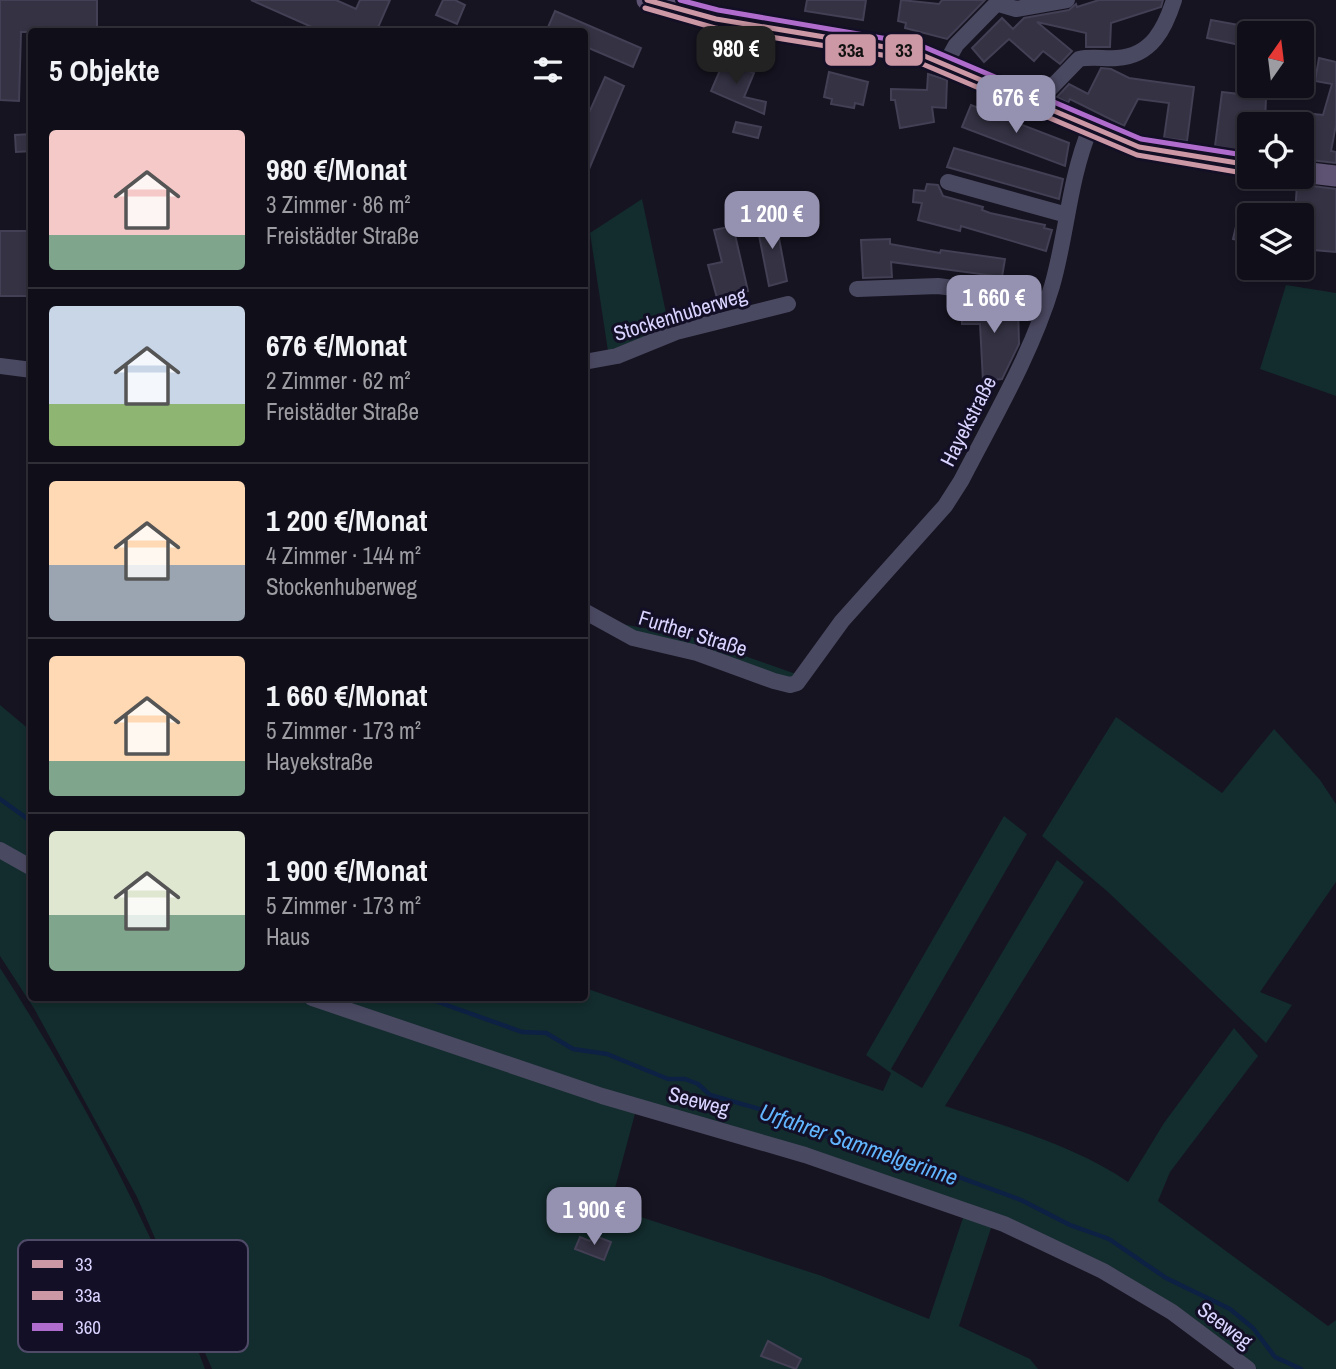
<!DOCTYPE html>
<html lang="de">
<head>
<meta charset="utf-8">
<style>
	:root { --surface:#100f19; --page:#191822; --text:#f1f3f6; --muted:#9c9ca2; --line:#302f38; --accent:#9591b1 }
	body { margin:0; font-family:"Archivo Narrow",sans-serif; background:var(--page); color:var(--text); height:100vh; display:flex; flex-direction:column; font-size:26px; white-space:nowrap }
	* { box-sizing:border-box; margin:0 }
	p { font-size:23px; color:var(--muted) }
	.icon { flex:none; width:38px; height:38px; fill:none; stroke:currentColor; stroke-width:2; stroke-linecap:round; stroke-linejoin:round }
	.map { position:relative; flex:1; overflow:hidden }
	.side { position:absolute; left:28px; top:28px; width:560px; height:973px; display:flex; flex-direction:column; background:var(--surface); border-radius:7px; box-shadow:0 4px 10px #0003,0 0 0 2px var(--line) }
	.side>* { flex:none }
	.needle { width:46px; rotate:14deg }
	.buttons { position:absolute; left:1237px; top:21px; display:grid; gap:14px }
	.buttons a { display:grid; place-items:center; width:77px; height:77px; border-radius:7px; background:var(--surface); box-shadow:0 4px 10px #0003,0 0 0 2px var(--line); font-size:35px }
	.price { position:absolute; translate:-50% -60px; padding:0 16px; border-radius:14px; background:var(--accent); color:#fff; font-size:23px; line-height:46px; filter:drop-shadow(0 2px 4px #0008) }
	.price::after { content:''; position:absolute; left:50%; top:42px; width:21px; height:16px; margin-left:-10px; background:inherit; clip-path:polygon(0 0,100% 0,50% 100%) }
	.price.current { background:#222; color:#fff }
	ul { padding:0; list-style:none }
	li { display:flex; align-items:center; gap:21px; height:175px; padding:0 21px }
	li+li { border-top:2px solid var(--line) }
	li span { display:grid; place-items:center; flex:none; width:196px; height:140px; border-radius:7px; color:#555 }
	li>.icon { margin-inline-start:auto }
	span .icon { width:84px; height:84px; fill:#fffc; stroke-width:1 }
	li b { font-size:30px }
	h2 { display:flex; justify-content:space-between; align-items:center; height:84px; padding:0 21px; font-size:30px }
	.map>svg:first-child { display:block }
	.green { fill:#132c2d }
	.lines { fill:none; stroke-linecap:round; stroke-linejoin:round }
	.stream { stroke:#0d2144; stroke-width:4.5 }
	.building { fill:#343243; stroke:#433f54; stroke-width:2 }
	.minor { stroke:#4a4962; stroke-width:16 }
	.major { stroke:#5e5373; stroke-width:21 }
	.bus-1-casing { stroke:#130f26; stroke-width:10 }
	.bus-2-casing { stroke:#130f26; stroke-width:10 }
	.bus-3-casing { stroke:#130f26; stroke-width:10 }
	.bus-1 { stroke:#cd98a5; stroke-width:5 }
	.bus-2 { stroke:#cd98a5; stroke-width:5 }
	.bus-3 { stroke:#b06ccc; stroke-width:5 }
	.labels { text-anchor:middle; dominant-baseline:central; stroke-width:6; stroke-linejoin:round; paint-order:stroke }
	.street-label { font-size:21px; fill:#d9d4ff; stroke:#130f26 }
	.water-label { font-size:23px; font-style:italic; fill:#62b6ff; stroke:#130f26 }
	.key { fill:#130f26; stroke:#4e4a67; stroke-width:2 }
	.key-label { font-size:19px; fill:#d9d4ff }
	.line-badge { stroke:#130f26; stroke-width:2.5 }
	.pale-badge-label { font-size:19px; text-anchor:middle; font-weight:bold; fill:#111 }
</style>
</head>
<body>
<div class="map">
<svg width="1336" height="1369" viewBox="0 0 1336 1369">
	<rect width="100%" height="100%" fill="#161421"/>
	<!-- green -->
	<g class="green">
		<path d="M642,199L669,327L608,351L590,233Z"/>
		<path d="M1286,285L1336,293V396L1260,369Z"/>
		<path d="M610,622L689,636L796,674L790,679L658,642Z"/>
		<path d="M0,705L31,731V862L0,843Z"/>
		<path d="M1116,717L1222,793L1274,729L1320,780L1336,804V882L1260,992L1292,1005L1266,1043L1108,892L1042,836Z"/>
		<path d="M1004,816L1027,834L891,1069L922,1088L1057,860L1084,882L945,1106C1007,1127 1074,1145 1128,1182L1164,1123L1234,1028L1258,1056L1170,1172L1158,1201L1328,1326L1336,1320V1369H1257L1102,1265L327,998H584L585,988L883,1091L891,1073L866,1055Z"/>
		<path d="M0,857L31,876L32,998H295L383,1030L636,1110L610,1207L822,1276L929,1319L964,1215L992,1225L959,1326L1030,1359L1038,1369H212L137,1197L35,1010L0,956Z"/>
		<path d="M0,968C81,1093 153,1229 205,1369H0Z"/>
	</g>
	<g class="lines">
		<!-- stream -->
		<g class="stream">
			<path d="M0,799L32,822"/>
			<path d="M427,998L522,1032L546,1033L573,1049L607,1054L668,1079H685L698,1084L710,1095L788,1117L836,1141L883,1149L1021,1200L1070,1225L1109,1239L1166,1278L1230,1309L1253,1328L1275,1357L1301,1369"/>
		</g>
	</g>
	<!-- building -->
	<g class="building">
		<path d="M0,0H97V32H21L19,101L0,100Z"/>
		<path d="M251,0H336L356,9L360,0H390L376,32H323Z"/>
		<path d="M443,0H455L465,5L457,24L436,15Z"/>
		<path d="M807,0H866L863,20L805,11Z"/>
		<path d="M901,0L939,4L942,0H985L947,39L905,28L906,23L898,21Z"/>
		<path d="M1099,0H1163L1161,7L1111,23L1110,47H1086V33L1037,22L1072,51L1060,64L1043,51L1034,61L1009,39L984,62L972,48L1002,18L1013,29L1024,18L1069,10L1076,4L1077,7Z"/>
		<path d="M555,11L641,48L633,67L584,46V32H546Z"/>
		<path d="M1211,20L1250,27V43L1241,41L1240,45L1207,38Z"/>
		<path d="M1319,58L1336,62V125L1331,151L1336,152V163L1302,159V124H1295L1296,112L1323,115L1332,84L1315,81Z"/>
		<path d="M724,61L754,73L744,97L766,102L764,114L711,91Z"/>
		<path d="M1101,68L1111,69L1129,78L1194,87L1187,141L1164,138L1169,103L1138,99L1124,126L1070,99L1068,103L1057,97L1069,84L1088,94Z"/>
		<path d="M829,72L868,82L863,105L855,103L854,108L831,104L832,99L824,97Z"/>
		<path d="M928,74L947,80L946,108L932,107L934,122L900,128L895,100H891V89L927,90Z"/>
		<path d="M605,77L624,86L584,181V124Z"/>
		<path d="M1222,92L1266,97L1265,124H1250V152L1215,146Z"/>
		<path d="M971,105L1069,143L1065,166L962,127Z"/>
		<path d="M736,122L761,127L758,138L733,132Z"/>
		<path d="M32,134V151L16,152L15,135Z"/>
		<path d="M954,148L1063,179L1059,199L947,167Z"/>
		<path d="M927,184L938,185L943,196L983,207L982,210L990,213L1045,225L1044,228L1052,230L1046,251L961,226L960,231L918,220L922,203L913,202L914,190L925,191Z"/>
		<path d="M1297,184L1336,189V252L1302,249V215H1295Z"/>
		<path d="M1240,210L1250,212V243L1233,239Z"/>
		<path d="M775,217L787,281L769,286L756,220Z"/>
		<path d="M733,226L748,291L717,298L708,265L722,262L714,230Z"/>
		<rect x="0" y="231" width="32" height="65"/>
		<path d="M890,239V244L940,253L941,250L1005,259L1002,277L891,262L892,277L863,278L861,240Z"/>
		<path d="M961,300L1018,307L1019,344L1002,379L983,381L980,324H962Z"/>
		<path d="M593,1235L611,1242L604,1260L575,1249L580,1237L590,1241Z"/>
		<path d="M768,1341L801,1359L796,1369L761,1356Z"/>
	</g>
	<g class="lines">
		<!-- minor -->
		<g class="minor">
			<path d="M999,4L1016,9L1067,0"/>
			<path d="M946,63L956,45L1000,0"/>
			<path d="M1040,106L1045,94L1079,59C1092,56 1105,59 1117,58C1152,56 1165,28 1174,0"/>
			<path d="M948,182L1067,215"/>
			<path d="M857,289L938,286L1047,300"/>
			<path d="M584,362L617,356L676,332L788,304"/>
			<path d="M0,366L32,370"/>
			<path d="M584,611L633,638L697,653L774,681L790,685L797,683L842,621L945,506L961,481C993,419 1032,353 1052,286C1067,234 1069,179 1090,129"/>
			<path d="M0,850L32,868"/>
			<path d="M312,998L602,1096L805,1155L1004,1224L1103,1271L1172,1312L1248,1369"/>
		</g>
		<!-- major -->
		<g class="major">
			<path d="M647,0L716,19L915,52L1139,147L1250,165"/>
			<path d="M1302,172L1336,176"/>
		</g>
		<defs>
			<path id="bus-1" d="M647,0L716,19L915,52L1139,147L1250,165"/>
			<path id="bus-2" d="M645,8L715,28L913,60L1137,155L1249,174"/>
			<path id="bus-3" d="M680,0L718,10L917,44L1141,139L1250,156"/>
		</defs>
		<!-- bus-1 casing -->
		<use href="#bus-1" class="bus-1-casing"/>
		<!-- bus-2 casing -->
		<use href="#bus-2" class="bus-2-casing"/>
		<!-- bus-3 casing -->
		<use href="#bus-3" class="bus-3-casing"/>
		<!-- bus-1 -->
		<use href="#bus-1" class="bus-1"/>
		<!-- bus-2 -->
		<use href="#bus-2" class="bus-2"/>
		<!-- bus-3 -->
		<use href="#bus-3" class="bus-3"/>
	</g>
	<g class="labels">
		<!-- street labels -->
		<g class="street-label">
			<text transform="translate(680 314) rotate(-17)">Stockenhuberweg</text>
			<text transform="translate(968 421) rotate(-63)">Hayekstraße</text>
			<text transform="translate(693 633) rotate(17)">Further Straße</text>
			<text transform="translate(699 1101) rotate(15)">Seeweg</text>
			<text transform="translate(1225 1325) rotate(37)">Seeweg</text>
		</g>
		<!-- water labels -->
		<g class="water-label">
			<text transform="translate(859 1144) rotate(19)">Urfahrer Sammelgerinne</text>
		</g>
	</g>
	<!-- legend -->
	<rect x="18" y="1240" width="230" height="112" rx="10" class="key"/>
	<rect x="32" y="1260" width="31" height="8" fill="#cd98a5"/>
	<rect x="32" y="1291" width="31" height="9" fill="#cd98a5"/>
	<rect x="32" y="1323" width="31" height="8" fill="#b06ccc"/>
	<g class="key-label">
		<text x="75" y="1271">33</text>
		<text x="75" y="1302">33a</text>
		<text x="75" y="1334">360</text>
	</g>
	<g class="line-badge">
		<rect x="824" y="33" width="53" height="34" rx="7" fill="#cd98a5"/>
		<rect x="884" y="33" width="40" height="34" rx="7" fill="#cd98a5"/>
	</g>
	<g class="pale-badge-label">
		<text x="851" y="57">33a</text>
		<text x="904" y="57">33</text>
	</g>
</svg>
<div class="buttons">
<a><svg class="needle" viewBox="-14 -14 28 28"><path d="M0-13l5 13h-10z" fill="#e53935"/><path d="M0 13l5-13h-10z" fill="#9c9ca2"/></svg></a>
<a><svg class="icon" aria-label="locate" viewBox="0 0 24 24"><circle cx="12" cy="12" r="6"/><path d="M12 2v4M12 18v4M2 12h4M18 12h4"/></svg></a>
<a><svg class="icon" aria-label="layers" viewBox="0 0 24 24"><path d="M12 4l9 5-9 5-9-5zM3 14l9 5 9-5"/></svg></a>
</div>
<b class="price current" style="left:736px;top:86px">980 €</b>
<b class="price" style="left:1016px;top:135px">676 €</b>
<b class="price" style="left:772px;top:251px">1 200 €</b>
<b class="price" style="left:994px;top:335px">1 660 €</b>
<b class="price" style="left:594px;top:1247px">1 900 €</b>
<section class="side">
<h2>5 Objekte<svg class="icon" aria-label="filters" viewBox="0 0 24 24"><path d="M4 7h16M4 17h16"/><circle cx="9" cy="7" r="2"/><circle cx="15" cy="17" r="2"/></svg></h2>
<ul>
<li><span style="background:linear-gradient(#f6c9c9 75%,#7fa58c 0)"><svg class="icon" aria-label="home" viewBox="0 0 24 24"><path d="M3 11l9-7 9 7M6 9v11h12V9"/></svg></span><div><b>980 €/Monat</b><p>3 Zimmer · 86 m²</p><p>Freistädter Straße</p></div></li>
<li><span style="background:linear-gradient(#c9d6e8 70%,#8fb573 0)"><svg class="icon" aria-label="home" viewBox="0 0 24 24"><path d="M3 11l9-7 9 7M6 9v11h12V9"/></svg></span><div><b>676 €/Monat</b><p>2 Zimmer · 62 m²</p><p>Freistädter Straße</p></div></li>
<li><span style="background:linear-gradient(#ffd9b3 60%,#9aa5b1 0)"><svg class="icon" aria-label="home" viewBox="0 0 24 24"><path d="M3 11l9-7 9 7M6 9v11h12V9"/></svg></span><div><b>1 200 €/Monat</b><p>4 Zimmer · 144 m²</p><p>Stockenhuberweg</p></div></li>
<li><span style="background:linear-gradient(#ffd9b3 75%,#7fa58c 0)"><svg class="icon" aria-label="home" viewBox="0 0 24 24"><path d="M3 11l9-7 9 7M6 9v11h12V9"/></svg></span><div><b>1 660 €/Monat</b><p>5 Zimmer · 173 m²</p><p>Hayekstraße</p></div></li>
<li><span style="background:linear-gradient(#dfe7d0 60%,#7fa58c 0)"><svg class="icon" aria-label="home" viewBox="0 0 24 24"><path d="M3 11l9-7 9 7M6 9v11h12V9"/></svg></span><div><b>1 900 €/Monat</b><p>5 Zimmer · 173 m²</p><p>Haus</p></div></li>
</ul>
</section>
</div>
</body>
</html>
